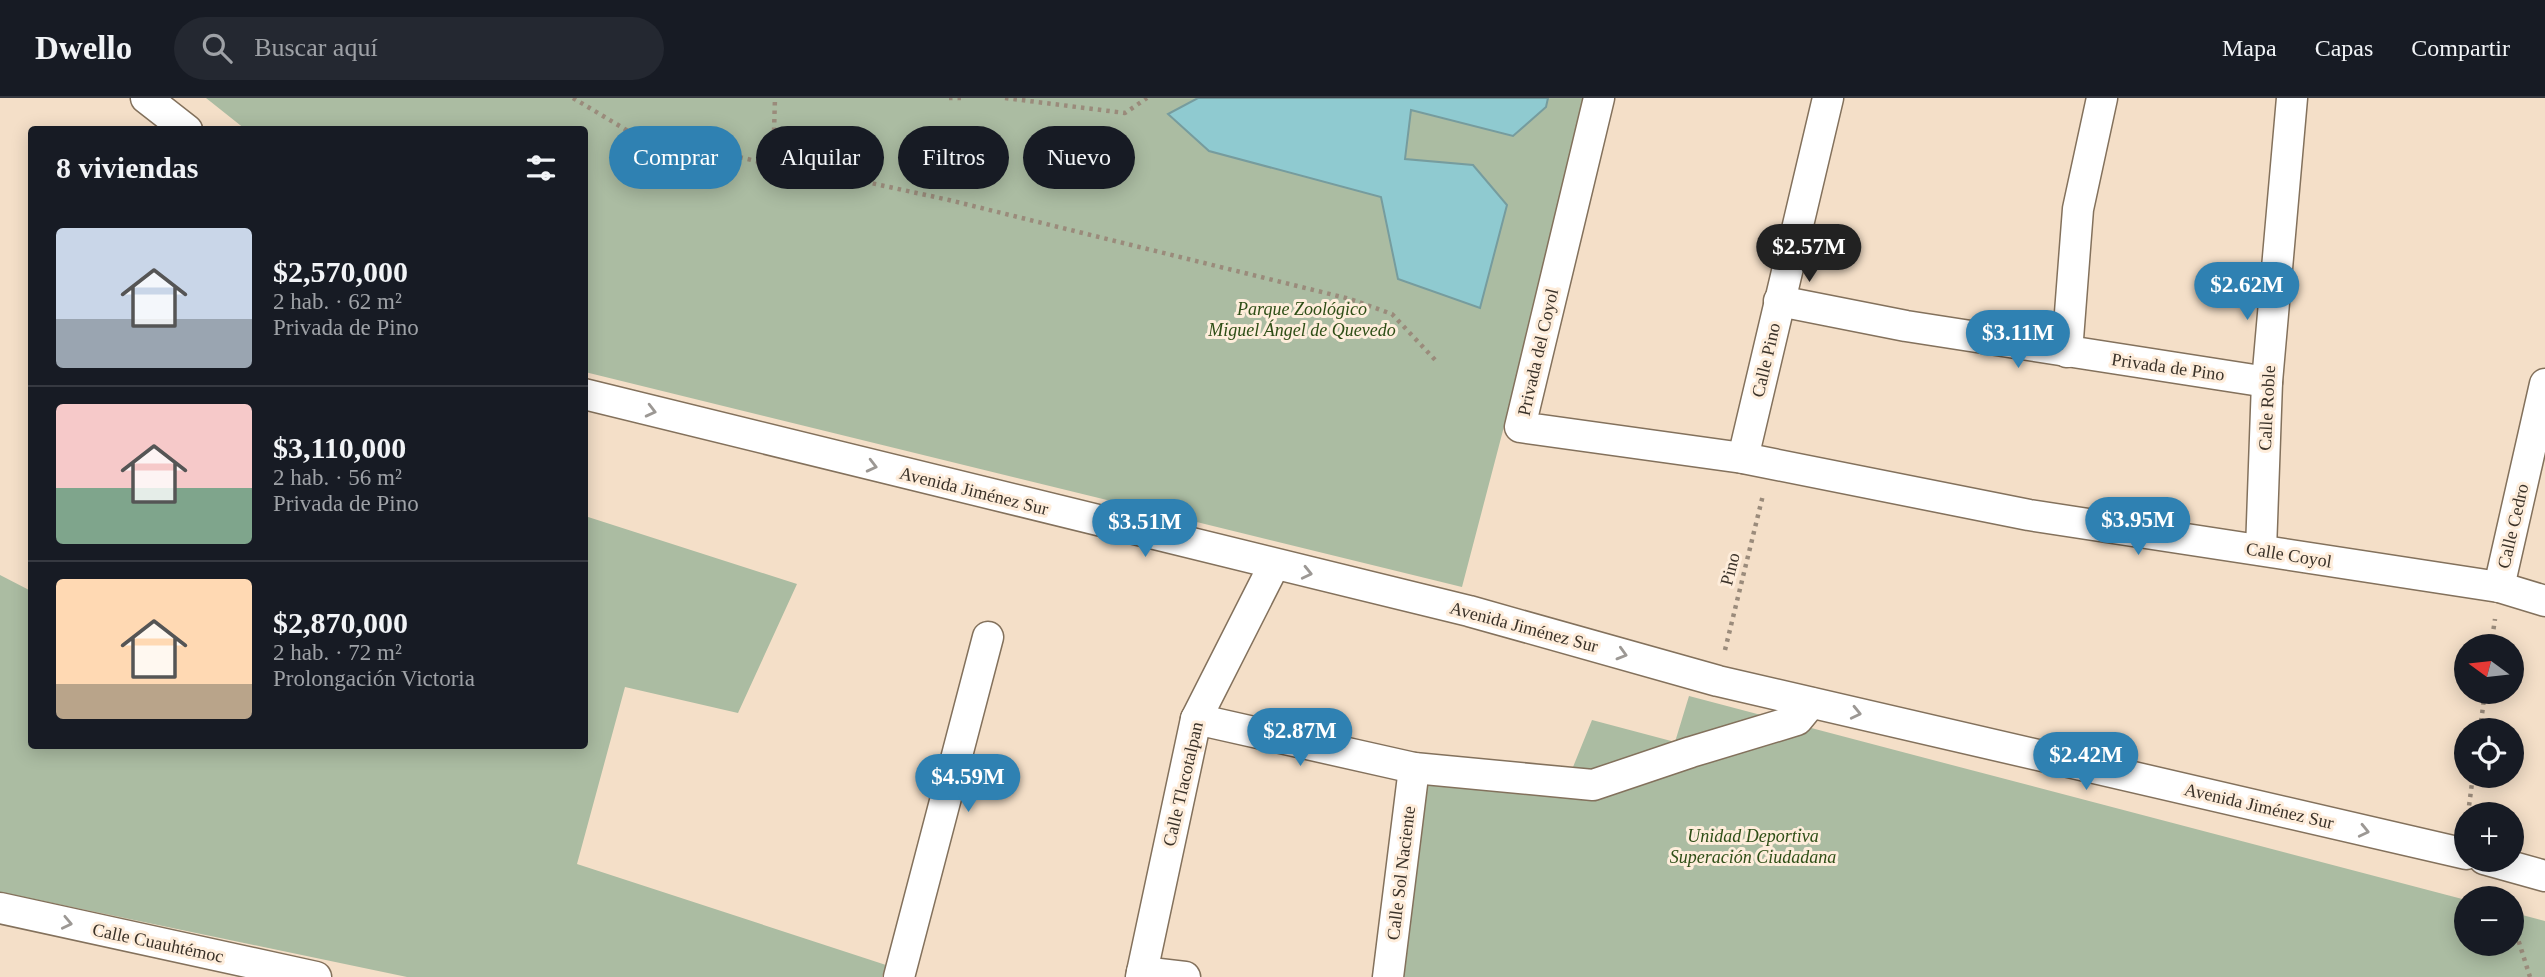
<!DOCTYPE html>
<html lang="es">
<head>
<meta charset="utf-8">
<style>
	:root { --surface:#171b24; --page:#242831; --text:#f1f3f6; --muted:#9ea1a6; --line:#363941; --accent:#2f81b2 }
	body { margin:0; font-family:"Times New Roman",serif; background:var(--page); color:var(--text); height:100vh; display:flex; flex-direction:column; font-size:26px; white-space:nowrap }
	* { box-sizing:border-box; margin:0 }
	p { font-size:23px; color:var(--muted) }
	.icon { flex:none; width:38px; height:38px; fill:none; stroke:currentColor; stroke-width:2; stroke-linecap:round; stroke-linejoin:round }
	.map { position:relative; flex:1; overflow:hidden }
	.drawer { position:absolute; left:28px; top:28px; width:560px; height:623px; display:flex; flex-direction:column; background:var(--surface); border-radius:7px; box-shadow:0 4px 18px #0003 }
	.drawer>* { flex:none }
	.top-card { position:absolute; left:609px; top:28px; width:665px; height:63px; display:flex; gap:14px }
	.needle { width:46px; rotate:285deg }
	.fabs { position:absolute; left:2454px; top:536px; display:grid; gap:14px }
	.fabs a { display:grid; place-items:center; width:70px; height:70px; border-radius:50%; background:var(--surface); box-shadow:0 4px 18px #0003; font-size:35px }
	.price { position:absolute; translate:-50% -60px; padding:0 16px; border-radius:24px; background:var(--accent); color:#fff; font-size:23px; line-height:46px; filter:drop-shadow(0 2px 4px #0008) }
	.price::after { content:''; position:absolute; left:50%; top:42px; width:21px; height:16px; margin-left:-10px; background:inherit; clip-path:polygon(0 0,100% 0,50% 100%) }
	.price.selected { background:#222; color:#fff }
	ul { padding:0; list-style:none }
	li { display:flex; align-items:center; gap:21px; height:175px; padding:0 28px }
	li+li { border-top:2px solid var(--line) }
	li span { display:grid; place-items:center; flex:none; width:196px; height:140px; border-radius:7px; color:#555 }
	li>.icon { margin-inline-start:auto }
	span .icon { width:84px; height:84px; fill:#fffc; stroke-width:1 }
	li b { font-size:30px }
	h2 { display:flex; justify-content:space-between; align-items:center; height:84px; padding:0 28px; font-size:30px }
	.pill { padding:0 24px; border-radius:32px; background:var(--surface); box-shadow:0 4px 18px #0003; font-size:24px; line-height:63px }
	.pill.selected { background:var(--accent); color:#fff }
	header { display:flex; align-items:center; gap:42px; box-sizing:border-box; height:98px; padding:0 35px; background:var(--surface); border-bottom:2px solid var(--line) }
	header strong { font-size:33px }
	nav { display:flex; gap:38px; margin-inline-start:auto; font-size:24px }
	.search { width:490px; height:63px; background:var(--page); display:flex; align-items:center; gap:18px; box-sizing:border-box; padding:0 24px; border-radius:38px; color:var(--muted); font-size:26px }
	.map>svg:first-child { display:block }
	.green { fill:#abbca2 }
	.water { fill:#8fcad0; stroke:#769c9e; stroke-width:2 }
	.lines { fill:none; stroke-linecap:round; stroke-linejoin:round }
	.street-casing { stroke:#83715c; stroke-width:33 }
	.path { stroke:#9a8b7b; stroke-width:4.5; stroke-dasharray:3.5 5; stroke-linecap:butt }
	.street { stroke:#fff; stroke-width:30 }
	.oneway { stroke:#9c9894 }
	.labels { text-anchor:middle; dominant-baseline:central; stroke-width:6; stroke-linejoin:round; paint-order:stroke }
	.park-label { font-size:18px; font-style:italic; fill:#2e4e16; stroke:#feeddb }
	.street-label { font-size:18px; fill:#3a3229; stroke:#feeddb }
</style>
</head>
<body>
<header>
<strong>Dwello</strong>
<div class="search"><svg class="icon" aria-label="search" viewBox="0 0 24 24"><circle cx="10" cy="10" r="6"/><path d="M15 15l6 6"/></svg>Buscar aquí</div>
<nav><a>Mapa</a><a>Capas</a><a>Compartir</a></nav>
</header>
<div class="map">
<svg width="2545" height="879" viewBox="0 0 2545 879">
	<rect width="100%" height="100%" fill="#f4dfc8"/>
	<!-- green -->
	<g class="green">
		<path d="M206,0H1590L1462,489L585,274L584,32L245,31Z"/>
		<path d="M585,418L797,486L738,615L625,589L577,766L886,867L882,879H407L0,794V477L31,493L32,648H584Z"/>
		<path d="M1689,598L2466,802V845H2511V814L2545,823V879H1375L1422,660L1571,674L1592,622L1675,644Z"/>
	</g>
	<!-- water -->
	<path class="water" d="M1198,0H1548L1546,9L1513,38L1411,12L1405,61L1473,67L1507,107L1480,210L1398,181L1381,99L1209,53L1168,16Z"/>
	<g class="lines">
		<defs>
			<g id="street">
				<path d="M146,0L187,32"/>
				<path d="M1599,0L1520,329L1743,360L2029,417L2499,489L2545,503"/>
				<path d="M1779,203L1906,228L2267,284"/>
				<path d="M2067,254L2078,111L2102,0"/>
				<path d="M584,296L1469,513L1718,583L2466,756"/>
				<path d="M1743,360L1828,0"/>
				<path d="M2261,452L2267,284L2292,0"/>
				<path d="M2499,489L2545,286"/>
				<path d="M1196,621L1414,670L1593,687L1691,654L1797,622L1811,605"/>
				<path d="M2484,761L2545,778"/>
				<path d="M0,810L316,879"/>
				<path d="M1142,874L1185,879"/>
				<path d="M899,879L988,539"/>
				<path d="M1141,879L1196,621L1274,467"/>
				<path d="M1388,879L1414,670"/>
			</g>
		</defs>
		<!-- street casing -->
		<use href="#street" class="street-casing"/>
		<!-- path -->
		<g class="path">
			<path d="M573,0L628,33L773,67L834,77L949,102L1350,201L1392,216L1438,265"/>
			<path d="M949,0H961"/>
			<path d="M1005,0L1125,15L1147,0"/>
			<path d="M773,67L775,0"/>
			<path d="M2491,548L2495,521"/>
			<path d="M1725,552L1763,397"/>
			<path d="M2480,632L2485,593"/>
			<path d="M2468,716L2473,677"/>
			<path d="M2511,819L2530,879"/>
		</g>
		<!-- street -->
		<use href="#street" class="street"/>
	</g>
	<!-- one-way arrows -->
	<defs><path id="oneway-chevron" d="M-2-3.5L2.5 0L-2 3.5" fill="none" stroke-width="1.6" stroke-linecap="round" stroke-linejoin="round" transform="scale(1.75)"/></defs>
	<g class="oneway">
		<use href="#oneway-chevron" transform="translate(651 313) rotate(14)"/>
		<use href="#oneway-chevron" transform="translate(872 368) rotate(14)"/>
		<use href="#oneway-chevron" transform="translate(1307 475) rotate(13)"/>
		<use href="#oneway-chevron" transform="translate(1622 556) rotate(16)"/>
		<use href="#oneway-chevron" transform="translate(1856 615) rotate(13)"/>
		<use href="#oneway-chevron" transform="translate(2364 733) rotate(13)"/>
		<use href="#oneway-chevron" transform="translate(67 825) rotate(12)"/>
	</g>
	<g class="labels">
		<!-- park labels -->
		<g class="park-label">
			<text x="1302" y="211">Parque Zoológico<tspan x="1302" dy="21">Miguel Ángel de Quevedo</tspan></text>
			<text x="1753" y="738">Unidad Deportiva<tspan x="1753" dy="21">Superación Ciudadana</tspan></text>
		</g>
		<!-- street labels -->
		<g class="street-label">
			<text transform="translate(1538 254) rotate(-77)">Privada del Coyol</text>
			<text transform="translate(1766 262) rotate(-77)">Calle Pino</text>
			<text transform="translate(2168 269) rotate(8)">Privada de Pino</text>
			<text transform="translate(2267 310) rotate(-87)">Calle Roble</text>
			<text transform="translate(974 393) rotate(14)">Avenida Jiménez Sur</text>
			<text transform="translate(2513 428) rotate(-77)">Calle Cedro</text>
			<text transform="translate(2289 457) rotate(9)">Calle Coyol</text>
			<text transform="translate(1730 471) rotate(-76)">Pino</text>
			<text transform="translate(1524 529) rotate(15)">Avenida Jiménez Sur</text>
			<text transform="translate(1183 686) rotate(-77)">Calle Tlacotalpan</text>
			<text transform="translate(2259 708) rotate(13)">Avenida Jiménez Sur</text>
			<text transform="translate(1401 775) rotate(-83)">Calle Sol Naciente</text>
			<text transform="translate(158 845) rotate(12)">Calle Cuauhtémoc</text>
		</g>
	</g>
</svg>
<div class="fabs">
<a><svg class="needle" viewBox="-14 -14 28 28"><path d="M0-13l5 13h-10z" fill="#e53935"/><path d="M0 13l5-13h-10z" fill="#9ea1a6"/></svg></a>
<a><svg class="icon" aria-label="locate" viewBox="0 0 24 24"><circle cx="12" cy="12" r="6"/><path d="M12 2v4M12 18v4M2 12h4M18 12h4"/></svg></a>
<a>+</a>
<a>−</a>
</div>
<b class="price selected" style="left:1809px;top:186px">$2.57M</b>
<b class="price" style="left:2247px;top:224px">$2.62M</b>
<b class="price" style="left:2018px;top:272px">$3.11M</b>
<b class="price" style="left:2138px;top:459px">$3.95M</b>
<b class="price" style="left:1145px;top:461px">$3.51M</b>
<b class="price" style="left:1300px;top:670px">$2.87M</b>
<b class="price" style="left:2086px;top:694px">$2.42M</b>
<b class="price" style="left:968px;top:716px">$4.59M</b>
<div class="top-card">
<a class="pill selected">Comprar</a>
<a class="pill">Alquilar</a>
<a class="pill">Filtros</a>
<a class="pill">Nuevo</a>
</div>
<section class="drawer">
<h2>8 viviendas<svg class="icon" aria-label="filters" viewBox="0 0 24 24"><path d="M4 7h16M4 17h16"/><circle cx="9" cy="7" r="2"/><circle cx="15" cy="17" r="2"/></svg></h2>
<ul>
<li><span style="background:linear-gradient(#c9d6e8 65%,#9aa5b1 0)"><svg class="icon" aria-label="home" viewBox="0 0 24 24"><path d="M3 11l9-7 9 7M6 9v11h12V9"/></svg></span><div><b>$2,570,000</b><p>2 hab. · 62 m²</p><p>Privada de Pino</p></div></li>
<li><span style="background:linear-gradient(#f6c9c9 60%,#7fa58c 0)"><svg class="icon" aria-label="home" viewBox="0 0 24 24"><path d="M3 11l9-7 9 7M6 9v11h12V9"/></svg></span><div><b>$3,110,000</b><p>2 hab. · 56 m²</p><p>Privada de Pino</p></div></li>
<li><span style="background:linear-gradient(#ffd9b3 75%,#b9a48a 0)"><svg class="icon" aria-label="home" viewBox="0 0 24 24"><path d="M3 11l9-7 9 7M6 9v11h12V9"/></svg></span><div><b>$2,870,000</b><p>2 hab. · 72 m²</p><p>Prolongación Victoria</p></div></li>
</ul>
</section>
</div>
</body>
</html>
